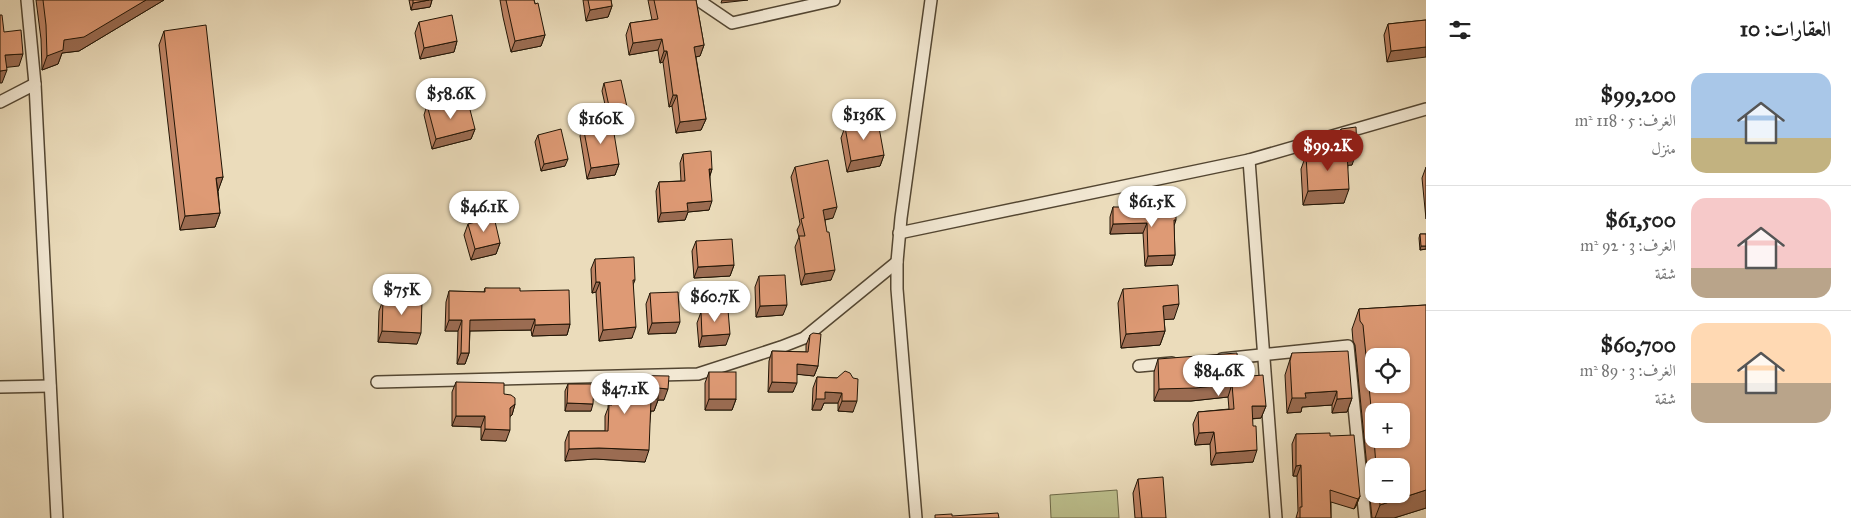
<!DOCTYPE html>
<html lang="ar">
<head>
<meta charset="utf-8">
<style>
	:root { --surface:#fff; --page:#f2f2f2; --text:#222; --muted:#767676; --line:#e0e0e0; --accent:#8f2418 }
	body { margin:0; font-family:"IM FELL Great Primer",Amiri,serif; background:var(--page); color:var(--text); direction:rtl; height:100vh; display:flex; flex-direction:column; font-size:19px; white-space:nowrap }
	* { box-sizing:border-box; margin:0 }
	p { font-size:16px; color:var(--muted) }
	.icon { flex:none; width:28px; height:28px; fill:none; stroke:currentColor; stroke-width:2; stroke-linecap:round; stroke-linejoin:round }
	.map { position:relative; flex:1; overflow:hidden; direction:ltr }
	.panel { display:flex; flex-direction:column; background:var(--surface); width:425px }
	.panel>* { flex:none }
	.fabs { position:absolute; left:1365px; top:348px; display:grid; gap:10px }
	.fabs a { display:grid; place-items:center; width:45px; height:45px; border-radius:10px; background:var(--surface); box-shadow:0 1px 4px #0004; font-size:25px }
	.price { position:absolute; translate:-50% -42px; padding:0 11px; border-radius:18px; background:#fff; color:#222; font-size:16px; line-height:32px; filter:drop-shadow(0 1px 2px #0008) }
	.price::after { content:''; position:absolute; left:50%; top:30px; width:15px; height:11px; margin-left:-8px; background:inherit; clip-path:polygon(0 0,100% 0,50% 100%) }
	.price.current { background:var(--accent); color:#fff }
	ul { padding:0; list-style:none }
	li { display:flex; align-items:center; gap:15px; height:125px; padding:0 20px }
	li+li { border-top:1px solid var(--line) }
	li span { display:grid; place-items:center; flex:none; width:140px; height:100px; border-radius:15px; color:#555 }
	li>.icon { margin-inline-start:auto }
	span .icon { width:60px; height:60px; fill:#fffc; stroke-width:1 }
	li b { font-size:21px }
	h2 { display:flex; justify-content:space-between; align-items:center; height:60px; padding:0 20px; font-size:21px }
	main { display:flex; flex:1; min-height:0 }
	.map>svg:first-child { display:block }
	.green { fill:#bcbf8d; stroke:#6e6a49 }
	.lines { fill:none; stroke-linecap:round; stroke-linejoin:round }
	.minor-casing { stroke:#534632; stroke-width:14 }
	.minor { stroke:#f2e8d3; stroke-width:11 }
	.wall { fill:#bf8465; stroke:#201405; fill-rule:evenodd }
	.shaded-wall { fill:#9b6c52; stroke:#201405 }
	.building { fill:#de9a75; stroke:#201405; fill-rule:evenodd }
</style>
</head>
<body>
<main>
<section class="panel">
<h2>العقارات: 10<svg class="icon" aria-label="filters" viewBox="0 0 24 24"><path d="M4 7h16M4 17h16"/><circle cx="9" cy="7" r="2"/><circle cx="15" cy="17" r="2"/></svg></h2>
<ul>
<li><span style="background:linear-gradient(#a9c7e8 65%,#c2b280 0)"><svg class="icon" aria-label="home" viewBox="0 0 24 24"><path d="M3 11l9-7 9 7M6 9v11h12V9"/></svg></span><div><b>$99,200</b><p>الغرف: 5 · 118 m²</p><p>منزل</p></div></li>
<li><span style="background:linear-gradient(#f6c9c9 70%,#b9a48a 0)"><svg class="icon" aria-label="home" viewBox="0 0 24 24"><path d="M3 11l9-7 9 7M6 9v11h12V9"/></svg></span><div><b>$61,500</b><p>الغرف: 3 · 92 m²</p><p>شقة</p></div></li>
<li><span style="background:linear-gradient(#ffd9b3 60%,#b9a48a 0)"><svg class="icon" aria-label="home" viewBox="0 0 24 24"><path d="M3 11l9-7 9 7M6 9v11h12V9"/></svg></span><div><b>$60,700</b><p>الغرف: 3 · 89 m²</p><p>شقة</p></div></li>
</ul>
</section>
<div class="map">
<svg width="1426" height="518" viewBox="0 0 1426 518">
	<rect width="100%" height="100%" fill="#ebdcbb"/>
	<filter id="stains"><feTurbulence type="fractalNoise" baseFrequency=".004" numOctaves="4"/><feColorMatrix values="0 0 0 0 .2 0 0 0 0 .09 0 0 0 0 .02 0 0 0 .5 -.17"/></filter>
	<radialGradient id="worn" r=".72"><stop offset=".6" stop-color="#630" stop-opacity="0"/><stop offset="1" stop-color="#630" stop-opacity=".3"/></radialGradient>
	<!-- green -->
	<path class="green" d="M1117,490L1119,518H1051L1050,495Z"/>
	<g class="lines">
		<defs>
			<g id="minor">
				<path d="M27,0L35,84L57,518"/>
				<path d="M698,0L732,23L834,0"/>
				<path d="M0,102L35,84"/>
				<path d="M1249,160L1276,518"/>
				<path d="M899,233L1249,160L1426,109"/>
				<path d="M1222,359L1348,346L1365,518"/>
				<path d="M1139,366L1172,363"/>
				<path d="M377,382L698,374L781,347L804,338L897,262"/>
				<path d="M0,387L50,386"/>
				<path d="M916,518L897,289V262L901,218L931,0"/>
			</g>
		</defs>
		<!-- minor casing -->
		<use href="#minor" class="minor-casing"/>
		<!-- minor -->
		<use href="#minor" class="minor"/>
	</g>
	<!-- wall -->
	<g class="wall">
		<path d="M36,0H164L79,51L62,53L58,64L42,70L41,39Z"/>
		<path d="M409,0H432L430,7L411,10Z"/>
		<path d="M500,0H534L545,35L541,46L511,52L503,17Z"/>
		<path d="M583,0H611L612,6L608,17L586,21Z"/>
		<path d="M648,0H696L704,45L700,56L696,57L706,119L701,130L676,133L672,106L669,107L663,62L660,63L658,50L629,55L626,35L630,23L652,20Z"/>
		<path d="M1426,20L1387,62L1384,35L1388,24Z"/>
		<path d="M419,22L457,41L454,52L420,59L415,33Z"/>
		<path d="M164,31L223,177L218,190L220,213L215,227L180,230L159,45Z"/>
		<path d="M604,83L625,115L608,118L602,91Z"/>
		<path d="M427,105L438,109L475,129L471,139L432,149L424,115Z"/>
		<path d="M583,126L619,164L615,175L587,179L580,136Z"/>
		<path d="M845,127L884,155L880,166L847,172L841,138Z"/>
		<path d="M1341,129L1352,165H1348L1344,203L1303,205L1301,169L1306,155L1336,153V143Z"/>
		<path d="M538,135L565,166L541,171L535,142Z"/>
		<path d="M683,154L712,169L710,176L709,210L688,212L685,220L658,222L656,191L659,182L681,181L680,163Z"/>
		<path d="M795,167L833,218L825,220L831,280L801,285L795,247L799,237L797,230L800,224L791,177Z"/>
		<path d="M1426,167V219L1422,178Z"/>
		<path d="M1113,207L1137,213L1176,220L1174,226L1175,255L1172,265L1145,266L1143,233L1110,234V217Z"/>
		<path d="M468,224L500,243L496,254L471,260L464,235Z"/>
		<path d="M1420,234H1426V249L1420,250L1419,238Z"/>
		<path d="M696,241L734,265L730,276L694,278L692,251Z"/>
		<path d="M595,259L635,280L633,285L632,338L599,341L596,292L592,293L591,269Z"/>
		<path d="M759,276L783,315L756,317L755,287Z"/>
		<path d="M485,288L520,291L570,324L567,335L532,336L531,330L470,331L469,353L465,364H457L458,331H445L446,302L449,291L484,292Z"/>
		<path d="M1123,289L1174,319H1164L1165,331L1160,345L1121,348L1118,303Z"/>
		<path d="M650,293L676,333L648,334L646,304Z"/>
		<path d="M383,300L417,344L378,342L379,311Z"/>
		<path d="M1426,305V508L1394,518H1372L1355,345L1353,341L1352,329L1359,309ZM1374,466H1401V494H1374Z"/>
		<path d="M701,312L726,345L699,347L697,323Z"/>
		<path d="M810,335L818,366L814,376L797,374L793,392H768L769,361L772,351L806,352V345Z"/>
		<path d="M1292,353L1352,398L1347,412L1332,413V405L1302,407L1301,412L1287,413L1285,375Z"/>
		<path d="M1158,359L1239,377L1266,406L1261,418L1252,419L1253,462L1211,465L1210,444L1195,445L1193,424L1198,412L1229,409L1228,397L1191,401H1154V372Z"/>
		<path d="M709,372L736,399L732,410H705V383Z"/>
		<path d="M613,375L664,400H658L654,411H651L645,462L595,459L565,461V442L569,431H605V416L608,408L609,386Z"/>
		<path d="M817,377L837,378L853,412L838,411V403H824L821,410H812L813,388Z"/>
		<path d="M456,382L504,394L515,404L512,415L510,416L506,441L481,440V427L452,426V392Z"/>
		<path d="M568,384L591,411H565V391Z"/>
		<path d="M1296,434L1330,436L1360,496L1356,506L1354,509L1331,502V518H1296L1298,511L1297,476H1293L1292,444Z"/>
		<path d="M1138,479L1166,518H1135L1133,493Z"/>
	</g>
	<!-- shaded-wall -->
	<g class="shaded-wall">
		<path d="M146,0H164L79,51L62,53L58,64L42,70L47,56L64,40Z"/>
		<path d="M429,0H432L430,7L411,10L413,3Z"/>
		<path d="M722,0H748L721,3Z"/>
		<path d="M612,6L608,17L586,21L590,10Z"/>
		<path d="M545,35L541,46L511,52L515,41Z"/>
		<path d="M662,39L658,50L629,55L633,43Z"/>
		<path d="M457,41L454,52L420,59L424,48Z"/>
		<path d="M704,45L700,56L690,58L694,47Z"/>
		<path d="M1426,47V57L1387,62L1391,51Z"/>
		<path d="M664,51H667L663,62L660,63Z"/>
		<path d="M23,54L19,66L1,68L5,55Z"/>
		<path d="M7,70L2,83H0V71Z"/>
		<path d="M673,95H677L672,106L669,107Z"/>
		<path d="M627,107L625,115L608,118L610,111Z"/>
		<path d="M706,119L701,130L676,133L680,122Z"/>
		<path d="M475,129L471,139L432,149L436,139Z"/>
		<path d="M1357,151L1352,165L1337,166L1342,152Z"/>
		<path d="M884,155L880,166L847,172L851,161Z"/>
		<path d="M568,159L565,166L541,171L544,164Z"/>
		<path d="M619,164L615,175L587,179L591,168Z"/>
		<path d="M709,169H712L709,178Z"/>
		<path d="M223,177L218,191L216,178Z"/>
		<path d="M1349,189L1344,203L1303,205L1308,191Z"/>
		<path d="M712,201L709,210L688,212L685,220L658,222L661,213L687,203Z"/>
		<path d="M837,207L833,218L819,221L823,210Z"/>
		<path d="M220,213L215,227L180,230L185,216Z"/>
		<path d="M1147,223L1143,233L1110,234L1113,224Z"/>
		<path d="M500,243L496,254L471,260L475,249Z"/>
		<path d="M1421,246H1426V249L1420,250Z"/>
		<path d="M1175,255L1172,265L1145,266L1148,256Z"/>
		<path d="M734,265L730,276L694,278L698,267Z"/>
		<path d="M835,270L831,280L801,285L805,274Z"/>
		<path d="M596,282H600L596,292L592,293Z"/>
		<path d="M1179,304L1174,319L1158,320L1163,306Z"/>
		<path d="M787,305L783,315L756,317L760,306Z"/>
		<path d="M535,319L531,330L466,331L470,320Z"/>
		<path d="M449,320H462L458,331H445Z"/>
		<path d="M680,322L676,333L648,334L652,323Z"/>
		<path d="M570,324L567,335L532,336L535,325Z"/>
		<path d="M636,327L632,338L599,341L603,330Z"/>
		<path d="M382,331L421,333L417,344L378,342Z"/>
		<path d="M1165,331L1160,345L1121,348L1126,334Z"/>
		<path d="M730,334L726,345L699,347L702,336Z"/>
		<path d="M461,353H469L465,364H457Z"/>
		<path d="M797,364L818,366L814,376L794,374Z"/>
		<path d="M772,382L797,383L793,392H768Z"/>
		<path d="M1232,384L1228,397L1191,401H1154L1159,389Z"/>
		<path d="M658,388L668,389L664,400H658L654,411H647L651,399Z"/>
		<path d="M1337,391L1332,405L1302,407L1301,412L1287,413L1292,398L1305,393Z"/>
		<path d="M825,392L842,393L838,403H824L821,410H812L816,399Z"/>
		<path d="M1352,398L1347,412L1332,413L1337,399Z"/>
		<path d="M709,399H736L732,410H705Z"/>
		<path d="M842,401H857L853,412L838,411Z"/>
		<path d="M567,403L593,404L591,411H565Z"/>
		<path d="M515,404L512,415L506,419L510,408Z"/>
		<path d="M1252,406H1266L1261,418L1247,419Z"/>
		<path d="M456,416H485L481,427L452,426Z"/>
		<path d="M485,429L510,430L506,441L481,440Z"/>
		<path d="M1214,432L1210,444L1195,445L1199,433Z"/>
		<path d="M599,448L649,450L645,462L595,459L565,461L569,449Z"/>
		<path d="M1257,450L1253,462L1211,465L1216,453Z"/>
		<path d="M1301,465L1297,476H1293L1296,466Z"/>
		<path d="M1426,490V508L1394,518H1375L1380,505Z"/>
		<path d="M1360,496L1356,506L1354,509L1358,499Z"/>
	</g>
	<!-- building -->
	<g class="building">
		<path d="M43,0H146L84,37L64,40L63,50L47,56L46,25Z"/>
		<path d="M413,0H429L413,3Z"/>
		<path d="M506,0H534L535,4L538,3L545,35L515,41Z"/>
		<path d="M588,0H611L612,6L590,10Z"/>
		<path d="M654,0H696L704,45L694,47L706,119L680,122L677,95H673L667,51H664L662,39L633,43L630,23L658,19Z"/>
		<path d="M0,15H2L4,32L21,30L23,54L5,55L7,70L0,71Z"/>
		<path d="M452,15L457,41L424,48L419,22Z"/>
		<path d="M1426,20V47L1391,51L1388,24Z"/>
		<path d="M206,25L223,177L216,178L220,213L185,216L164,31Z"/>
		<path d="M621,80L627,107L610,111L604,83Z"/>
		<path d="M468,102L475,129L436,139L427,105L436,103L438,109Z"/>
		<path d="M612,121L619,164L591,168L583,126Z"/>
		<path d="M878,122L884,155L851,161L845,127Z"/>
		<path d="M1356,127L1357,151L1342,152L1341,129Z"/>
		<path d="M561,129L568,159L544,164L538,135Z"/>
		<path d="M711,151L712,169H709L712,201L687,203L688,211L661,213L659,182L685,181L683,154Z"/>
		<path d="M1347,152L1349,189L1308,191L1306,155Z"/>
		<path d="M828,160L837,207L823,210L827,232H829L835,270L805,274L799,236H805L801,219L804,218L795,167Z"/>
		<path d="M1113,207H1137V213L1176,210V220H1174L1175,255L1148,256L1147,223L1113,224Z"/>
		<path d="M494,217L500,243L475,249L468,224Z"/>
		<path d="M1420,234H1426V246H1421Z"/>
		<path d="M732,239L734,265L698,267L696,241Z"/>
		<path d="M634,257L635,280H633L636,327L603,330L600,282H596L595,259Z"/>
		<path d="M785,275L787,305L760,306L759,276Z"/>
		<path d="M1178,285L1179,304L1163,306L1165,331L1126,334L1123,289Z"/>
		<path d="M485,288H520V291L569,290L570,324L535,325V319L470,320L469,353H461L462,320H449V291L485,292Z"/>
		<path d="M678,292L680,322L652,323L650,293Z"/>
		<path d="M383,300L422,301L421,333L382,331Z"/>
		<path d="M1426,305V490L1380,505L1379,494H1401V466H1376L1374,439H1401V411H1374V438L1363,325L1360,321L1359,309ZM1374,356H1401V384H1374Z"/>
		<path d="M728,310L730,334L702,336L701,312Z"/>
		<path d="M813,333L821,334L818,366L797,364V383L772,382V351L808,352L810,335Z"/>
		<path d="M1348,351L1352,398L1337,399V391L1305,393L1306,398H1292L1290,361L1292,353Z"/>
		<path d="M1237,353L1239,377L1263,375L1266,406H1252L1253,426H1256L1257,450L1216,453L1214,432L1199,433L1198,412L1234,409L1232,384L1196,388L1159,389L1158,359Z"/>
		<path d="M845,371L850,373L853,378L858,379L857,401H842V393L825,392V399H816L817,377L837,378Z"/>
		<rect x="709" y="372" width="27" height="27"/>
		<path d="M613,375L669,376L668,389L658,388V399H651L649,450L599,448L569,449V431H608L609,405H612Z"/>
		<path d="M456,382L504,383V394L511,395L515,398V404L510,408V430L485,429V416H456Z"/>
		<path d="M568,384H594L593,404L567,403Z"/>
		<path d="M1330,433V436L1354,435L1360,496L1358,499L1330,490L1331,518H1300V507H1302L1301,465L1296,466V434Z"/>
		<path d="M1163,477L1166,518H1142L1138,479Z"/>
		<path d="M998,513L999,518H935V515L952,514V516Z"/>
	</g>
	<rect width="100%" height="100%" filter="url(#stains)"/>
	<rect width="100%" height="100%" fill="url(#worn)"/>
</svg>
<div class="fabs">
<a><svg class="icon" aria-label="locate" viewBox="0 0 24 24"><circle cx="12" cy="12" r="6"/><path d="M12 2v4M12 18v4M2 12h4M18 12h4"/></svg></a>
<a>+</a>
<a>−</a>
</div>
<b class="price" style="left:451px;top:120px">$58.6K</b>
<b class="price" style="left:864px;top:141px">$136K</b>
<b class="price" style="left:601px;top:145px">$160K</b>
<b class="price current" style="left:1328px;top:172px">$99.2K</b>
<b class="price" style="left:1152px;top:228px">$61.5K</b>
<b class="price" style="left:484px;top:233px">$46.1K</b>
<b class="price" style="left:402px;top:316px">$75K</b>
<b class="price" style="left:715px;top:323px">$60.7K</b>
<b class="price" style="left:1219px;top:397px">$84.6K</b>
<b class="price" style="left:625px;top:415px">$47.1K</b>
</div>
</main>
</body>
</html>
